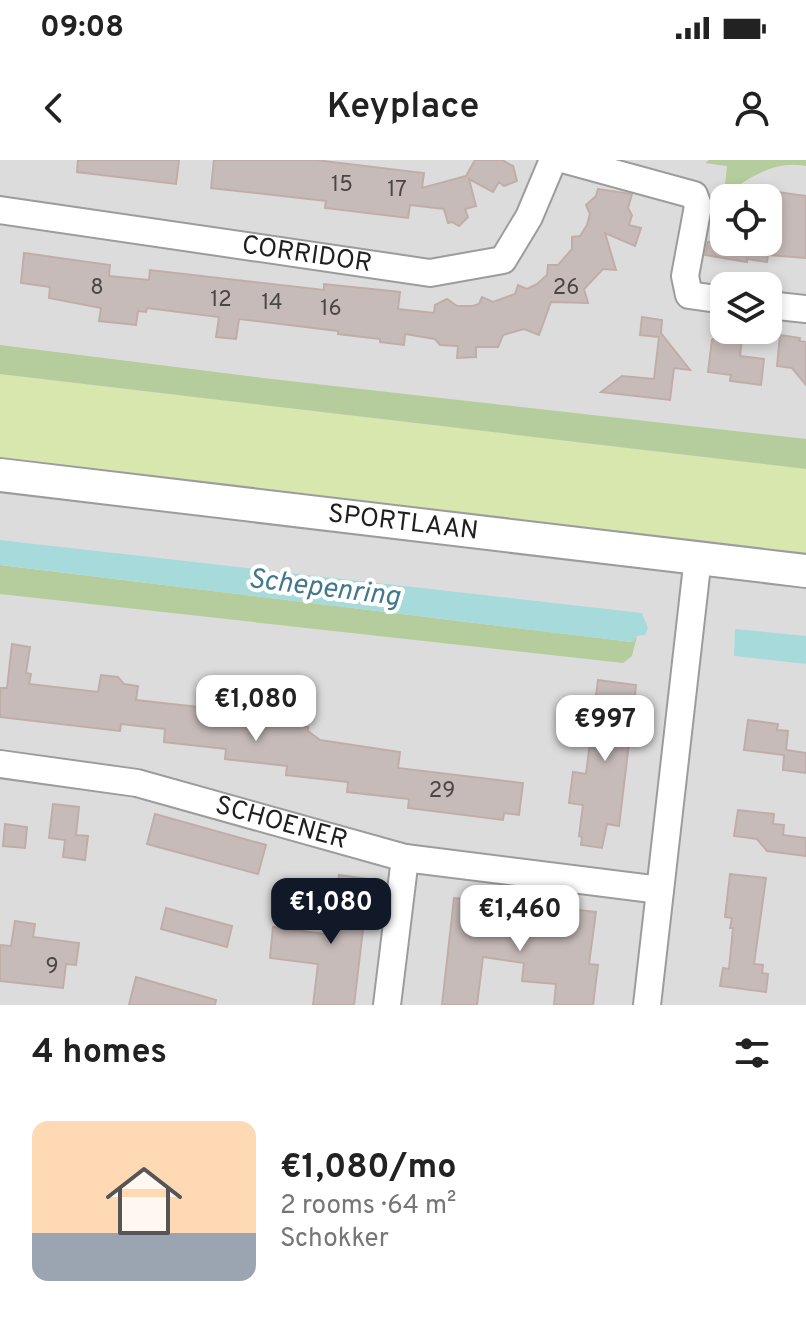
<!DOCTYPE html>
<html lang="en">
<head>
<meta charset="utf-8">
<style>
	:root { --surface:#fff; --page:#f2f2f2; --text:#222; --muted:#767676; --accent:#111827 }
	body { margin:0; font-family:Overpass,sans-serif; background:var(--page); color:var(--text); height:100vh; display:flex; flex-direction:column; font-size:30px; white-space:nowrap }
	* { box-sizing:border-box; margin:0 }
	p { font-size:26px; color:var(--muted) }
	.icon { flex:none; width:44px; height:44px; fill:none; stroke:currentColor; stroke-width:2; stroke-linecap:round; stroke-linejoin:round }
	.map { position:relative; height:845px; overflow:hidden }
	.details { display:flex; flex-direction:column; background:var(--surface); flex:1 }
	.details>* { flex:none }
	.fabs { position:absolute; left:710px; top:24px; display:grid; gap:16px }
	.fabs a { display:grid; place-items:center; width:72px; height:72px; border-radius:16px; background:var(--surface); box-shadow:0 4px 12px #0003; font-size:40px }
	.price { position:absolute; translate:-50% -68px; padding:0 18px; border-radius:16px; background:#fff; color:#222; font-size:26px; line-height:52px; filter:drop-shadow(0 2px 4px #0008) }
	.price::after { content:''; position:absolute; left:50%; top:48px; width:24px; height:18px; margin-left:-12px; background:inherit; clip-path:polygon(0 0,100% 0,50% 100%) }
	.price.active { background:var(--accent); color:#fff }
	ul { padding:0; list-style:none }
	li { display:flex; align-items:center; gap:24px; height:200px; padding:0 32px }
	li span { display:grid; place-items:center; flex:none; width:224px; height:160px; border-radius:16px; color:#555 }
	li>.icon { margin-inline-start:auto }
	span .icon { width:96px; height:96px; fill:#fffc; stroke-width:1 }
	li b { font-size:34px }
	h2 { display:flex; justify-content:space-between; align-items:center; height:96px; padding:0 32px; font-size:34px }
	.status { display:flex; justify-content:space-between; align-items:center; height:56px; padding:0 40px; background:var(--surface); direction:ltr }
	.status svg { height:22px; fill:currentColor }
	header { display:flex; justify-content:space-between; align-items:center; height:104px; padding:0 32px; background:var(--surface); font-size:36px; font-weight:600 }
	.map>svg:first-child { display:block }
	.residential { fill:#dddcdc; fill-rule:evenodd }
	.grass { fill:#d7e7ad }
	.forest { fill:#b5cd9c }
	.water { fill:#a7dbdb }
	.building { fill:#c7bbb9; stroke:#c0ada8; stroke-width:2 }
	.lines { fill:none; stroke-linecap:round; stroke-linejoin:round }
	.minor-casing { stroke:#9c9c9c; stroke-width:30 }
	.tertiary-casing { stroke:#9c9c9c; stroke-width:36 }
	.minor { stroke:#fff; stroke-width:26 }
	.tertiary { stroke:#fff; stroke-width:32 }
	.labels { text-anchor:middle; dominant-baseline:central; stroke-width:8; stroke-linejoin:round; paint-order:stroke }
	.number-label { font-size:22px; fill:#494646 }
	.street-label { font-size:26px; fill:#1f1f1f; stroke:#fff }
	.water-label { font-size:28px; font-style:italic; fill:#43788c; stroke:#fff }
</style>
</head>
<body>
<div class="status"><b>09:08</b><svg viewBox="0 0 49 12"><path d="M0 12V9h3v3zM5 12V6h3v6zM10 12V3h3v9zM15 12V0h3v12zM26 1h20v11H26zM47 4h2v5h-2z"/></svg></div>
<header><svg class="icon" aria-label="back" viewBox="0 0 24 24"><path d="M15 5l-7 7 7 7"/></svg>Keyplace<svg class="icon" aria-label="person" viewBox="0 0 24 24"><circle cx="12" cy="8" r="4"/><path d="M4 21q1-7 8-7t8 7"/></svg></header>
<div class="map">
<svg width="806" height="845" viewBox="0 0 806 845">
	<rect width="100%" height="100%" fill="#efeae5"/>
	<!-- residential -->
	<path class="residential" d="M0,0H806V845H0ZM724,38H768V82H724ZM724,126H768V170H724Z"/>
	<!-- grass -->
	<path class="grass" d="M0,214L806,309V393L0,298Z"/>
	<!-- forest -->
	<g class="forest">
		<path d="M709,0H806V6C773,0 751,18 724,34L727,6L705,3Z"/>
		<path d="M0,185L263,218L806,279V309L0,214Z"/>
		<path d="M0,405L632,482L637,476L632,496L623,503L0,434Z"/>
	</g>
	<!-- water -->
	<g class="water">
		<path d="M0,380L642,453L648,468L645,475L637,476L632,482L0,405Z"/>
		<path d="M735,469L806,476V504L734,496Z"/>
	</g>
	<!-- building -->
	<g class="building">
		<path d="M78,0H179L176,24L77,12Z"/>
		<path d="M214,0H315L424,13L422,28L466,16L475,0H502L513,6L517,21L504,26L499,22L493,32L469,19L476,46L465,49L468,57L459,66L452,62L448,63L444,49L410,45L408,58L325,48L326,41L211,28Z"/>
		<path d="M598,29L632,34L628,48L632,55L629,65L641,68L635,86L605,73L616,110L603,109L584,129L588,143L551,142L539,175L524,169L503,175L498,187H476V197L457,198L458,186L440,185L435,179L405,174L404,185L380,182V179L338,174V171L239,159L236,179L216,177L219,157L147,148L146,152L138,151L136,165L99,161L101,148L49,138L50,127L21,123L24,93L110,105L109,116L149,120L150,110L324,130V124L400,132L398,149L434,153L435,145L447,139L457,146H473L479,144L482,137L493,142L515,134L518,125L527,129L537,124L547,115L548,105H558L572,89V77L580,76L587,65L590,54L586,45L596,36Z"/>
		<path d="M777,32L806,36V98L768,95L767,102L747,99V102L705,95L708,82H768V61H771Z"/>
		<path d="M642,157L662,160L661,173L690,210L674,208L670,240L601,232L622,216L654,219L659,177L640,175Z"/>
		<path d="M717,175L742,178L740,196L764,199L761,225L730,221L731,215L708,212L712,180Z"/>
		<path d="M780,175L800,178L799,181L806,182V225L792,208L777,206Z"/>
		<path d="M12,484L30,487L26,513L31,514L29,524L98,532L101,515L118,517L124,524L138,526L136,540L226,550V546L270,552L269,561L308,567V571L320,580L400,592L398,608L523,623L519,655L504,653L503,660L408,648L409,639L347,632L348,622L286,615L287,606L225,599L226,589L164,582L165,569L121,564L120,571L0,557V528H7Z"/>
		<path d="M598,520L636,525L619,666L607,664L602,688L581,685L582,677L579,676L583,645L569,643L573,612L586,614Z"/>
		<path d="M748,560L778,564L777,570L788,571L786,590L806,593V613L783,610L784,595L744,590Z"/>
		<path d="M53,644L79,647L76,675L88,676L85,700L63,697L65,680L49,678Z"/>
		<path d="M738,650L774,654L773,664L784,665L783,675L806,678V696L767,691L757,679L734,676Z"/>
		<path d="M155,654L266,685L258,714L147,684Z"/>
		<path d="M5,664L27,667L25,688L3,686Z"/>
		<path d="M730,714L766,718L754,804L763,805L762,813L768,814L766,832L720,826L723,808L729,809L733,768H730L732,758L725,757Z"/>
		<path d="M339,715L369,719L354,845H313L318,804L270,798L273,767L332,775Z"/>
		<path d="M454,738L496,743L495,758L511,760V766L558,771L561,748L596,752L589,804L598,805L593,845H554L556,824L522,821L524,803L483,797L477,845H442Z"/>
		<path d="M166,748L232,766L227,787L161,769Z"/>
		<path d="M15,761L35,764L33,777L79,783L76,805L66,804L63,828L0,821V785L11,786Z"/>
		<path d="M136,817L216,840L215,845H129Z"/>
	</g>
	<g class="lines">
		<defs>
			<g id="minor">
				<path d="M566,0L694,35L698,46L685,116L689,135L724,140"/>
				<path id="s1" d="M0,50L430,113L503,100L529,57L553,0"/>
				<path d="M768,145L806,149"/>
				<path id="s2" d="M0,604L137,623L405,698L660,730"/>
				<path d="M387,845L405,698"/>
				<path d="M647,845L698,397"/>
			</g>
			<g id="tertiary">
				<path id="s3" d="M0,315L806,411"/>
			</g>
		</defs>
		<!-- minor casing -->
		<use href="#minor" class="minor-casing"/>
		<!-- tertiary casing -->
		<use href="#tertiary" class="tertiary-casing"/>
		<!-- minor -->
		<use href="#minor" class="minor"/>
		<!-- tertiary -->
		<use href="#tertiary" class="tertiary"/>
	</g>
	<g class="labels">
		<!-- number labels -->
		<g class="number-label">
			<text x="342" y="25">15</text>
			<text x="397" y="30">17</text>
			<text x="97" y="128">8</text>
			<text x="566" y="128">26</text>
			<text x="221" y="140">12</text>
			<text x="272" y="143">14</text>
			<text x="331" y="149">16</text>
			<text x="442" y="631">29</text>
			<text x="52" y="807">9</text>
		</g>
		<!-- street labels -->
		<g class="street-label">
			<text stroke="none"><textPath href="#s1" startOffset="310">CORRIDOR</textPath></text>
			<text stroke="none"><textPath href="#s3" startOffset="406">SPORTLAAN</textPath></text>
			<text stroke="none"><textPath href="#s2" startOffset="288">SCHOENER</textPath></text>
		</g>
		<!-- water labels -->
		<g class="water-label">
			<text transform="translate(324 429) rotate(7)">Schepenring</text>
		</g>
	</g>
</svg>
<div class="fabs">
<a><svg class="icon" aria-label="locate" viewBox="0 0 24 24"><circle cx="12" cy="12" r="6"/><path d="M12 2v4M12 18v4M2 12h4M18 12h4"/></svg></a>
<a><svg class="icon" aria-label="layers" viewBox="0 0 24 24"><path d="M12 4l9 5-9 5-9-5zM3 14l9 5 9-5"/></svg></a>
</div>
<b class="price" style="left:256px;top:583px">€1,080</b>
<b class="price" style="left:605px;top:603px">€997</b>
<b class="price active" style="left:331px;top:786px">€1,080</b>
<b class="price" style="left:520px;top:793px">€1,460</b>
</div>
<section class="details">
<h2>4 homes<svg class="icon" aria-label="filters" viewBox="0 0 24 24"><path d="M4 7h16M4 17h16"/><circle cx="9" cy="7" r="2"/><circle cx="15" cy="17" r="2"/></svg></h2>
<ul>
<li><span style="background:linear-gradient(#ffd9b3 70%,#9aa5b1 0)"><svg class="icon" aria-label="home" viewBox="0 0 24 24"><path d="M3 11l9-7 9 7M6 9v11h12V9"/></svg></span><div><b>€1,080/mo</b><p>2 rooms · 64 m²</p><p>Schokker</p></div></li>
</ul>
</section>
</body>
</html>
